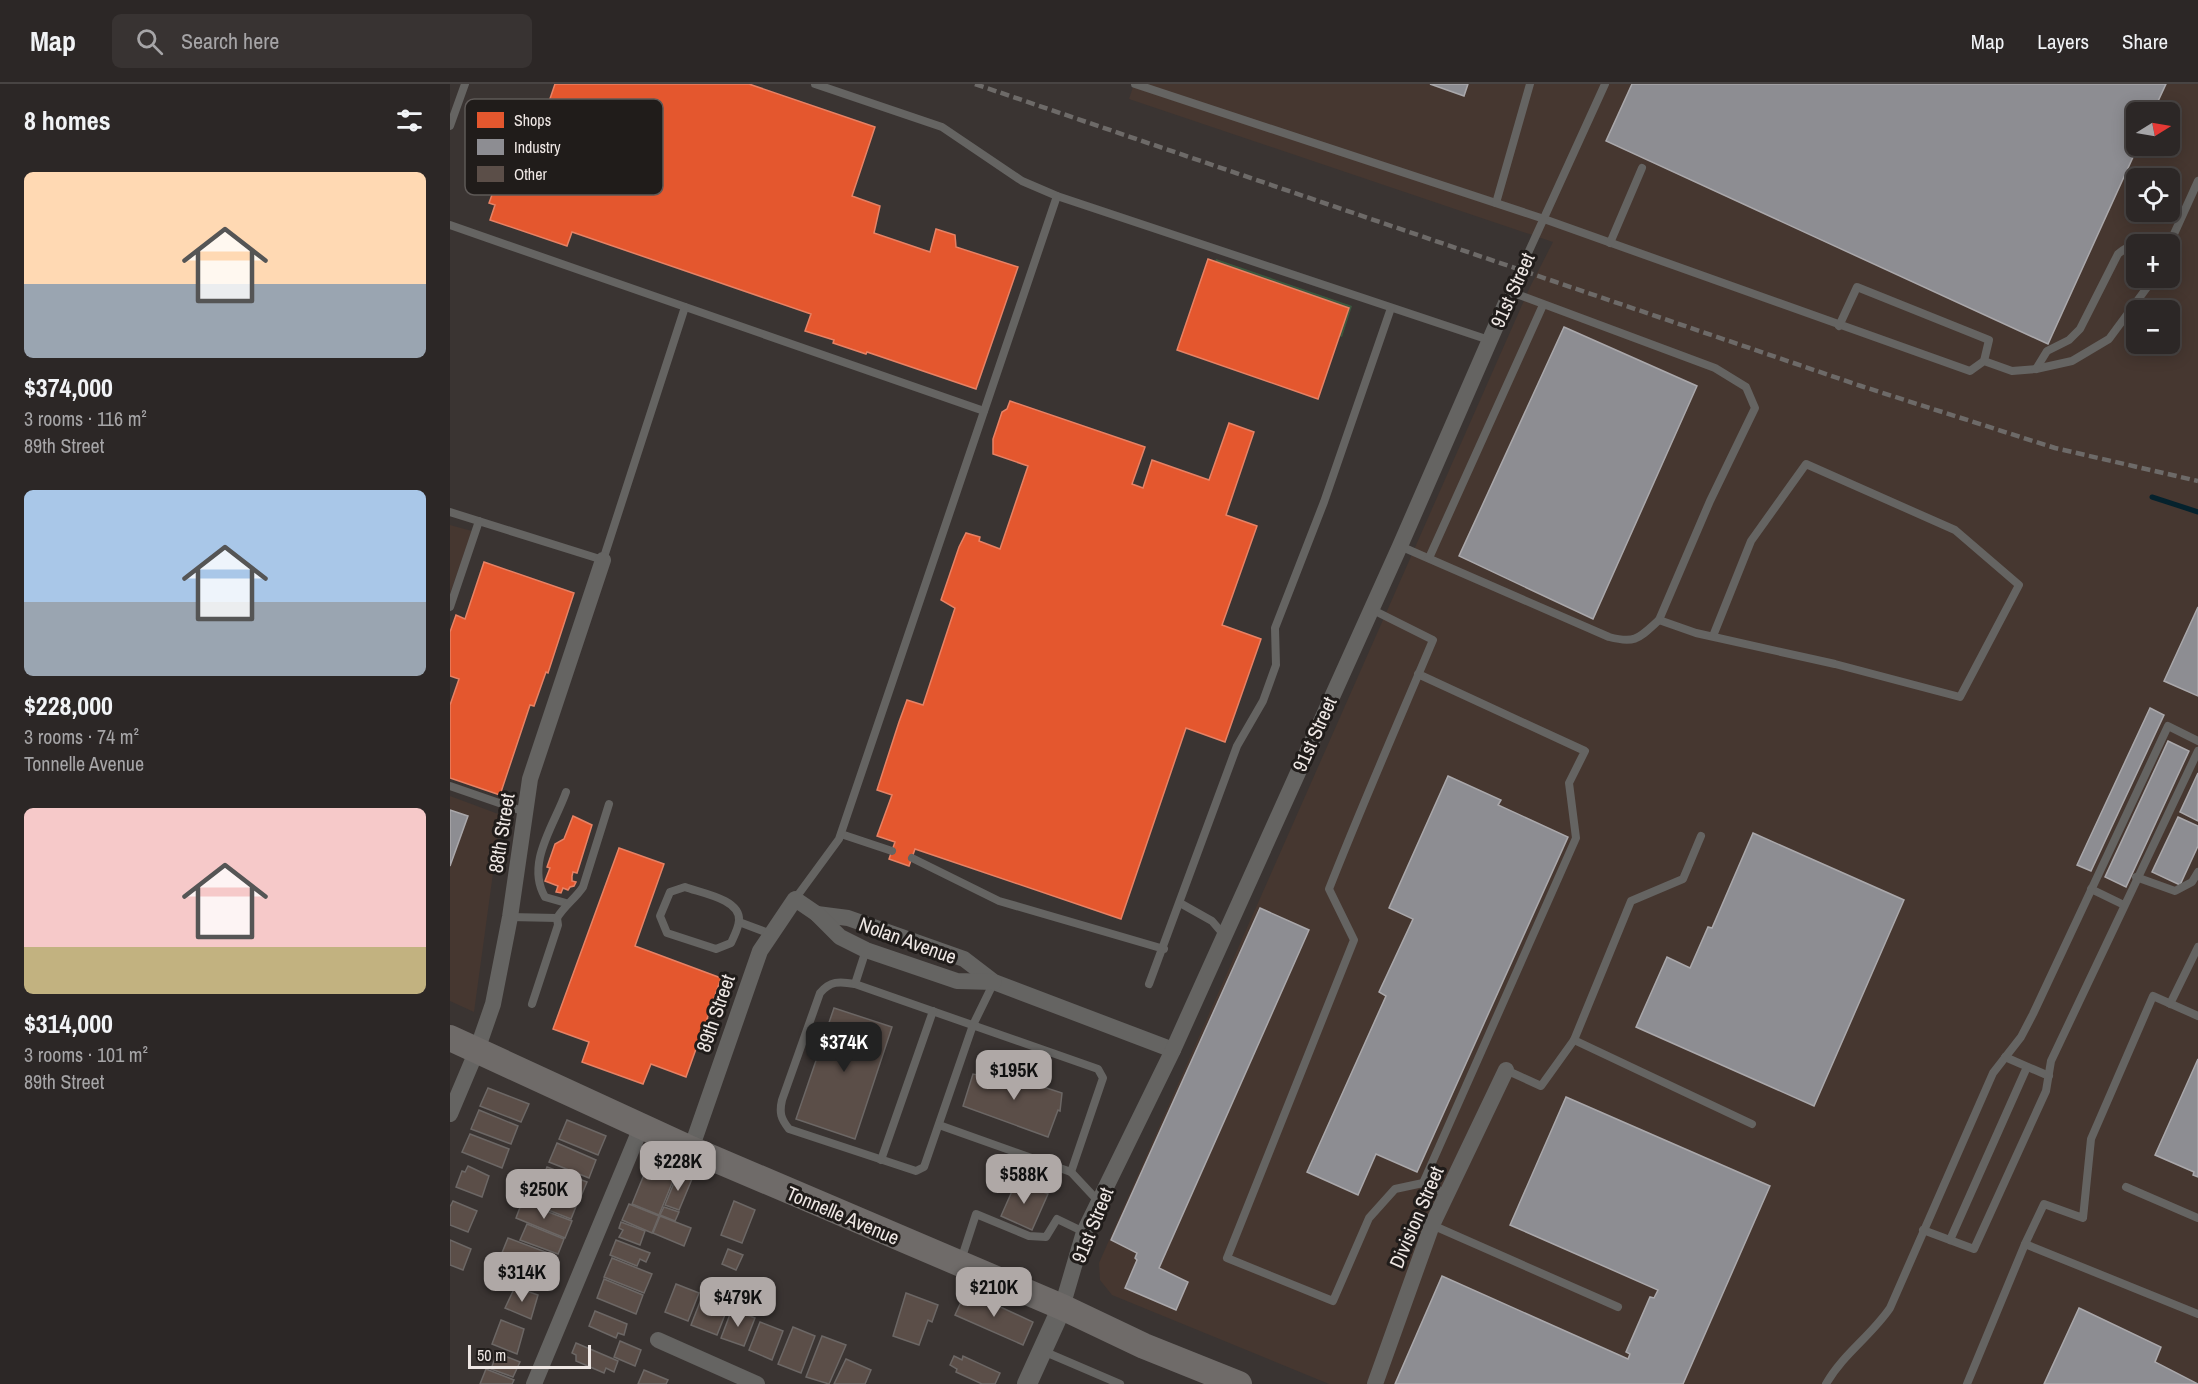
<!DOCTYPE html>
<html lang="en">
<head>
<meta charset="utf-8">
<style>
	:root { --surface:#2c2726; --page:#383332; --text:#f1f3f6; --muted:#a6a5a7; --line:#484443; --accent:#afa8a6 }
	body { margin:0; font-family:"Archivo Narrow",sans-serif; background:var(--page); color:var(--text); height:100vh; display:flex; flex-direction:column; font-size:22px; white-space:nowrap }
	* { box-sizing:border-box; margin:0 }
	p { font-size:20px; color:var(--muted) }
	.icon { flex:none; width:33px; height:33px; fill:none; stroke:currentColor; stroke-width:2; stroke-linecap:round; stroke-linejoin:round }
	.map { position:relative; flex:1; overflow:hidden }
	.sheet { display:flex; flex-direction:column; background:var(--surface); width:450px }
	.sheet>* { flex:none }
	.needle { width:39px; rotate:79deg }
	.controls { position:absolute; left:1676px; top:18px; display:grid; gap:12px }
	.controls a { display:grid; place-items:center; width:54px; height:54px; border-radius:9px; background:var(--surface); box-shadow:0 3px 15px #0003,0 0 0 2px var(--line); font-size:30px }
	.scale { position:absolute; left:18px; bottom:15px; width:123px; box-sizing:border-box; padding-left:6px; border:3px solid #eee7e4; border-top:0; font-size:16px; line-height:21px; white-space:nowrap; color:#eee7e4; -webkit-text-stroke:4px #201c1a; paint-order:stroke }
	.price { position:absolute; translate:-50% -51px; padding:0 14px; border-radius:12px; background:var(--accent); color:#111; font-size:20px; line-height:39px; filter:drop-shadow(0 2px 3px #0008) }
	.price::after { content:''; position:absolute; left:50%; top:36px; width:18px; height:14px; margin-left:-9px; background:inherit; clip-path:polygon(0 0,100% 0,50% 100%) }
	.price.current { background:#222; color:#fff }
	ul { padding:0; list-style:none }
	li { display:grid; align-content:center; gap:12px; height:318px; padding:0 24px }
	li span { display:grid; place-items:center; height:186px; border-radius:9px; color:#555 }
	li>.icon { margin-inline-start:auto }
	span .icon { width:108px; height:108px; fill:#fffc; stroke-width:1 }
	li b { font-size:26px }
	h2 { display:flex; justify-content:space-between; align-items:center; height:72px; padding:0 24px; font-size:26px }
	header { display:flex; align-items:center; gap:36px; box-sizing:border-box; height:84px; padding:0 30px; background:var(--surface); border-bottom:2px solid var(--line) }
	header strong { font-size:28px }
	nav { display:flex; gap:33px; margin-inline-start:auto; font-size:21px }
	.search { width:420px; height:54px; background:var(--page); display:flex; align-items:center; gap:15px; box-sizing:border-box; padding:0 21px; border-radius:9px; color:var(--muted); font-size:22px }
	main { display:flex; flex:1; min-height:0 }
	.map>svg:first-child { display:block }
	.built { fill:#463730; fill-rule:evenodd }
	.green { fill:#3b593f }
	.shops { fill:#e4572e; stroke:#e78265; stroke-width:1.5 }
	.industry { fill:#8d8d92; stroke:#aaa8ab; stroke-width:1.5 }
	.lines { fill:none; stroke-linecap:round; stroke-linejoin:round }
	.stream { stroke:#05222d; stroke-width:5 }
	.building { fill:#5b4e48; stroke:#6c6765; stroke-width:1.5 }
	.service { stroke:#656462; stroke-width:8 }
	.minor { stroke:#656462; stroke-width:16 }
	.tertiary { stroke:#656462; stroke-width:20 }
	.primary { stroke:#6f6b69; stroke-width:26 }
	.rail { stroke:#6d6a68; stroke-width:4.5; stroke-dasharray:9 4.5; stroke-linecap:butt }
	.labels { text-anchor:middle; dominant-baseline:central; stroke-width:6; stroke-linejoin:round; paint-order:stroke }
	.street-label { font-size:20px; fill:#eee7e4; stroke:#201c1a }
	.key { fill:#201c1a; stroke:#5e5957; stroke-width:1.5 }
	.key-label { font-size:16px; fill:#eee7e4 }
</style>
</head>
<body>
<header>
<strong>Map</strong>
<div class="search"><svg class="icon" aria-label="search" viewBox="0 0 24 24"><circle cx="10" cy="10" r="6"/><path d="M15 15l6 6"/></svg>Search here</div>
<nav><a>Map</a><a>Layers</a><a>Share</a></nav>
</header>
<main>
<section class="sheet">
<h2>8 homes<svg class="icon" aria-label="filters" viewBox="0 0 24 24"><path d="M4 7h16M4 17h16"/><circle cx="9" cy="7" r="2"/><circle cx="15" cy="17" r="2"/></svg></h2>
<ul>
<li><span style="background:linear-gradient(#ffd9b3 60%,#9aa5b1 0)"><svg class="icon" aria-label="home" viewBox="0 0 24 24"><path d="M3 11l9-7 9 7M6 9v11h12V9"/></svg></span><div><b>$374,000</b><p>3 rooms · 116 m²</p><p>89th Street</p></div></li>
<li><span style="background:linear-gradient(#a9c7e8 60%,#9aa5b1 0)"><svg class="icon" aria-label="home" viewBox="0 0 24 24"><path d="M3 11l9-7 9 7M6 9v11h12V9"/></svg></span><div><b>$228,000</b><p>3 rooms · 74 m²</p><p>Tonnelle Avenue</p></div></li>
<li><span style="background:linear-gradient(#f6c9c9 75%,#c2b280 0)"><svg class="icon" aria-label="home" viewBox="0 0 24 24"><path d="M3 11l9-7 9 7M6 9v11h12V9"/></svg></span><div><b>$314,000</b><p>3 rooms · 101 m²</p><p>89th Street</p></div></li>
</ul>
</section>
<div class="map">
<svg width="1748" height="1300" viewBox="0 0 1748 1300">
	<rect width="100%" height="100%" fill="#3a3432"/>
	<!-- built -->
	<g class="built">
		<path d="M684,0H1748V1300H879L662,1211L650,1196L649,1179L1080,203L1103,158L679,15ZM1686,28H1719V62H1686ZM1686,94H1719V128H1686ZM1686,160H1719V194H1686ZM1686,226H1719V260H1686Z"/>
		<path d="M0,441L22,447L0,510Z"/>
		<path d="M0,712L51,731L24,928L0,917Z"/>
	</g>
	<!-- green -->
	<path class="green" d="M766,175L902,222L892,253L889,252L899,224L765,178Z"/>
	<!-- shops -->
	<g class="shops">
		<path d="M105,0H299L425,43L402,112L430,122L424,149L480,168L486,145L505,151L506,163L568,183L526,305L417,268L416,270L383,259L384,256L355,247L361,230L122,148L117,162L40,136L45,121L39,119L69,37L90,44Z"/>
		<path d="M758,175L899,224L868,315L727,266Z"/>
		<path d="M560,317L695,363L682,400L693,404L702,376L759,396L779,339L804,348L776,431L807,442L772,541L811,555L775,658L736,644L671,835L465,765L459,782L439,775L445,758L427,752L442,711L427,706L449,638L457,616L473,621L505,524L491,516L509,463L516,449L530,453L529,457L550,465L578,382L543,370V355L552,328L557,325Z"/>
		<path d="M34,478L124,509L98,589L96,588L84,622L80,621L50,711L0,694V621L9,595L0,592V548L6,531L15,535Z"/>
		<path d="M123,732L142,741L127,789L123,788L122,792V797L126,798L124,802L120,803L118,806L113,804L111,809L106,808L108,802L95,797L100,784L97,783L105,760L114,755Z"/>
		<path d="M169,764L214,780L185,862L271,894L257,935L267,939L261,954L251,951L236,993L201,980L193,1000L132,978L139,958L103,945Z"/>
	</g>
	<!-- industry -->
	<g class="industry">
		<path d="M980,0H1018L1014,12Z"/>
		<path d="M1182,0H1716L1703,28H1686L1688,62L1598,260L1156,57Z"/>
		<path d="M1114,243L1247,302L1143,535L1009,472Z"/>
		<path d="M1748,523V612L1714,597Z"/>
		<path d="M1700,624L1714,631L1641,787L1627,781Z"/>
		<path d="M1718,657L1739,667L1676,803L1655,793Z"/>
		<path d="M1748,689V737L1730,728Z"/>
		<path d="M998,692L1051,716L1048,721L1118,753L967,1088L926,1070L908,1111L857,1088L936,912L929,908L963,835L939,824Z"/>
		<path d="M0,726L18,732L0,782Z"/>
		<path d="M1728,733L1748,742V762L1730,801L1702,788Z"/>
		<path d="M1303,749L1454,816L1364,1022L1186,943L1217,873L1240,884L1258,843L1262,844Z"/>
		<path d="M810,824L859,846L709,1184L738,1198L726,1226L675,1204L687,1176L685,1174L687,1169L661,1156Z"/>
		<path d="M1748,975V1093L1743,1091L1744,1088L1705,1071Z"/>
		<path d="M1116,1013L1320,1102L1233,1300H945L992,1192L1178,1275L1180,1270L1176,1268L1200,1213L1204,1214L1208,1206L1060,1141Z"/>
		<path d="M1629,1224L1711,1263L1705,1278L1748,1300H1594Z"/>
	</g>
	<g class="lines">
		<!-- stream -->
		<path class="stream" d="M1702,413L1748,428"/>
	</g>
	<!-- building -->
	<g class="building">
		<path d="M384,924L442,943L405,1055L346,1035Z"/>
		<path d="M541,986L564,993L565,987L580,992L578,998L612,1009L610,1027L608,1026L598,1053L513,1022L523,990L538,993Z"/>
		<path d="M38,1004L79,1020L71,1038L30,1022Z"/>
		<path d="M29,1026L68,1042L61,1060L21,1045Z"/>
		<path d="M117,1036L156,1052L148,1071L109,1055Z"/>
		<path d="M20,1050L59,1065L52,1084L12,1068Z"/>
		<path d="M107,1059L146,1076L139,1094L99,1078Z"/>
		<path d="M200,1076L227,1087L209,1131L182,1120Z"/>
		<path d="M18,1082L39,1092L32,1113L6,1103L12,1087L15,1088Z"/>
		<path d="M97,1083L137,1098L129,1117L90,1101Z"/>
		<path d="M228,1089L242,1095L229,1126L215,1121Z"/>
		<path d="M567,1096L598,1110L582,1146L551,1132Z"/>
		<path d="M89,1105L127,1120L121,1135L83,1120Z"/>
		<path d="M3,1117L27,1127L18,1148L0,1141V1123Z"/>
		<path d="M284,1117L305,1126L292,1159L271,1151Z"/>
		<path d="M72,1118L122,1137L115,1154L66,1134Z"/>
		<path d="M179,1120L209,1132L202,1149L172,1136Z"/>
		<path d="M214,1123L229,1128L225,1137L210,1131Z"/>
		<path d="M210,1132L241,1144L234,1162L203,1149Z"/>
		<path d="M171,1138L195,1147L190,1161L169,1153L173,1146L169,1144Z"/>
		<path d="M77,1140L114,1155L108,1170L70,1156Z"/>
		<path d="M58,1154L106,1172L101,1185L104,1186L101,1193L98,1192L94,1205L45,1186Z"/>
		<path d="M0,1156L21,1165L13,1186L0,1181Z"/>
		<path d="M166,1156L200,1169L196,1178L190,1175L187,1182L160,1171Z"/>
		<path d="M278,1165L293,1171L286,1186L272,1180Z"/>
		<path d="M162,1174L202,1190L194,1209L154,1193Z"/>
		<path d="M154,1195L193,1211L186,1230L147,1214Z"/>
		<path d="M226,1200L249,1209L238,1237L215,1228Z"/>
		<path d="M65,1203L88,1211L81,1235L55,1224Z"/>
		<path d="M516,1207L583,1238L573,1261L505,1231Z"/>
		<path d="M456,1209L488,1221L482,1238L478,1236L469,1261L443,1252Z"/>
		<path d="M252,1213L278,1223L267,1251L241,1241Z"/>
		<path d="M282,1225L305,1234L294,1262L271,1254Z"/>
		<path d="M145,1227L177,1240L174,1251L168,1249L166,1254L139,1242Z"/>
		<path d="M51,1236L74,1245L67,1270L42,1260Z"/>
		<path d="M310,1238L333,1247L322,1276L299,1266Z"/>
		<path d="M343,1243L365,1252L351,1289L328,1280Z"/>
		<path d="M372,1252L396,1261L379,1300L356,1293Z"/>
		<path d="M170,1257L191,1266L185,1282L164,1273Z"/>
		<path d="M126,1259L168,1277L164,1288L156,1284L154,1289L126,1277V1271L122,1269Z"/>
		<path d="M47,1269L70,1278L63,1293L41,1285Z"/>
		<path d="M504,1272L512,1276L513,1272L550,1289L545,1300H532L506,1288L507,1285L500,1281Z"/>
		<path d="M396,1275L421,1286L415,1300H384Z"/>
		<path d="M36,1285L64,1296L62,1300H30Z"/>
		<path d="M194,1286L218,1296L216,1300H188Z"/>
	</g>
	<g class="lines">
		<!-- service -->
		<g class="service">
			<path d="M365,0L492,43L572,97L607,112L1039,256"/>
			<path d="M685,0L1094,135L1520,287L1534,277L1562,287L1586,285L1622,277L1659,255L1704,194"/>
			<path d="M0,42L15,0"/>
			<path d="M1046,119L1080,0"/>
			<path d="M0,141L534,327"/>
			<path d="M1160,159L1192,84"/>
			<path d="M1719,161L1748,97"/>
			<path d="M1061,208L1265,284L1296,303L1305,324L1260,417L1209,536L1246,549L1385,580L1510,613L1569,501L1505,446L1356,380L1301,457L1263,552"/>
			<path d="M1058,213L1155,0"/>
			<path d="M1389,242L1407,203L1539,256L1534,277"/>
			<path d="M1586,285L1597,267L1619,256L1630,245L1668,170C1684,156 1703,155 1723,152"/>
			<path d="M0,428L153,476L235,223"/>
			<path d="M950,462L1159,553C1186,560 1189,554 1209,536"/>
			<path d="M979,474L1093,221"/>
			<path d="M0,523L29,437"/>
			<path d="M921,525L983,556C948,639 912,721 879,805L904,856L777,1174L883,1217L919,1134L945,1105L973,1099L1126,754L1119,699L1135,667L968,590"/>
			<path d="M0,702L75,728"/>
			<path d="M116,708C105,740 75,779 95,813L116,819"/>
			<path d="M391,750L442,767"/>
			<path d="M462,774L549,817L714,865"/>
			<path d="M1686,793L1725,807L1742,798L1748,788"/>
			<path d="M235,803C251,809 290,815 289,836C289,843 284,852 281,859L266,865L217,849L210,832L220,808Z"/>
			<path d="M1641,805L1674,821"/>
			<path d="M345,815L389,755L607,112"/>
			<path d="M730,819L762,837L774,851"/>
			<path d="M60,833L107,834C115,821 125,815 133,803L159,720"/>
			<path d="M289,838L321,850"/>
			<path d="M544,898L523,941L474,1083L466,1087L339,1045C331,1035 329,1029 332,1016L370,909C380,897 389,897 405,900L648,985L653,994L621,1088"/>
			<path d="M405,900L416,866"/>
			<path d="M699,900L787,662L813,617L826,581L825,544L874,418L941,224"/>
			<path d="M82,920L108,841L107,834"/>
			<path d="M1720,920L1748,863"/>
			<path d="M1124,956L1302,1040"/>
			<path d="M1555,973L1599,992"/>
			<path d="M1056,986L1091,1002L1124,956L1181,817L1233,795L1251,752"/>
			<path d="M489,1041L621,1088L649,1118"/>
			<path d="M431,1076L483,927"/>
			<path d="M973,1099L997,1110"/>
			<path d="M1676,1103L1748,1134"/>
			<path d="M982,1141L1168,1223"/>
			<path d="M1473,1146L1524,1165L1596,1007L1601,977L1748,667"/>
			<path d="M1500,1156L1577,983"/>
			<path d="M1575,1160L1594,1120L1633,1134L1641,1055L1703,912L1748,932"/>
			<path d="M511,1176L526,1130L579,1152L596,1153L607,1135L634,1148"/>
			<path d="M593,1267L670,1300"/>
			<path d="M1376,1300C1393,1270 1421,1252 1440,1224L1543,989L1571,953L1583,930L1718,642L1748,657"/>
			<path d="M1517,1300L1575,1160L1748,1230"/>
		</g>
		<!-- minor -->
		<g class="minor">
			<path d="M367,830L398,834L514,875L544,898L723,966"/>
			<path d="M0,1030L27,966L43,920L60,833L80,695L153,476"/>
			<path d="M241,1065L310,867L345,815L367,830L390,853L416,866L507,897L544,898"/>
			<path d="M612,1223L634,1148L723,966L950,462L1056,219"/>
			<path d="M208,1256L307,1300"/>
			<path d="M84,1300L192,1041"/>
			<path d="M925,1300L982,1141L1056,986"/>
		</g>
		<!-- tertiary -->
		<path class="tertiary" d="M577,1300L612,1223"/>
		<!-- primary -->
		<path class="primary" d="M0,954L241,1065L612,1223L694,1262L789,1300"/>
		<!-- rail -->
		<path class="rail" d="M525,0L1411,302L1605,364L1748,397"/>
	</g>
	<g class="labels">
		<!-- street labels -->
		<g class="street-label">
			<text transform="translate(1062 206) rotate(-66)">91st Street</text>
			<text transform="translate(864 650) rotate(-66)">91st Street</text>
			<text transform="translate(51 749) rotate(-81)">88th Street</text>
			<text transform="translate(458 856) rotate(20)">Nolan Avenue</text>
			<text transform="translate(265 929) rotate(-71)">89th Street</text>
			<text transform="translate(393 1131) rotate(23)">Tonnelle Avenue</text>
			<text transform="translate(966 1133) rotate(-67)">Division Street</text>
			<text transform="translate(642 1141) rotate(-68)">91st Street</text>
		</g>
	</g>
	<!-- legend -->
	<rect x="15" y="15" width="198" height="96" rx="9" class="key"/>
	<rect x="27" y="28" width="27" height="16" fill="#e4572e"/>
	<rect x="27" y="55" width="27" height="16" fill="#8d8d92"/>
	<rect x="27" y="82" width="27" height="16" fill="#5b4e48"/>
	<g class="key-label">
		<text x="64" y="42">Shops</text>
		<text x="64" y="69">Industry</text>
		<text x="64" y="96">Other</text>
	</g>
</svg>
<div class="controls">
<a><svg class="needle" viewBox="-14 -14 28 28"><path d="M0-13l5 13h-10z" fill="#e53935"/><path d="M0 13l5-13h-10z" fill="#a6a5a7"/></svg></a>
<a><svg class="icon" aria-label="locate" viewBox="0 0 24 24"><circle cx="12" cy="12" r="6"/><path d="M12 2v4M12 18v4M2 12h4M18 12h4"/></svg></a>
<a>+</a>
<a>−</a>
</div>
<div class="scale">50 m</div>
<b class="price current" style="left:394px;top:989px">$374K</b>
<b class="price" style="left:564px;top:1017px">$195K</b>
<b class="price" style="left:228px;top:1108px">$228K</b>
<b class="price" style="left:574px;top:1121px">$588K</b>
<b class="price" style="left:94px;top:1136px">$250K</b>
<b class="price" style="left:72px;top:1219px">$314K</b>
<b class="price" style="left:544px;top:1234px">$210K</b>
<b class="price" style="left:288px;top:1244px">$479K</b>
</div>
</main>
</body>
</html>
